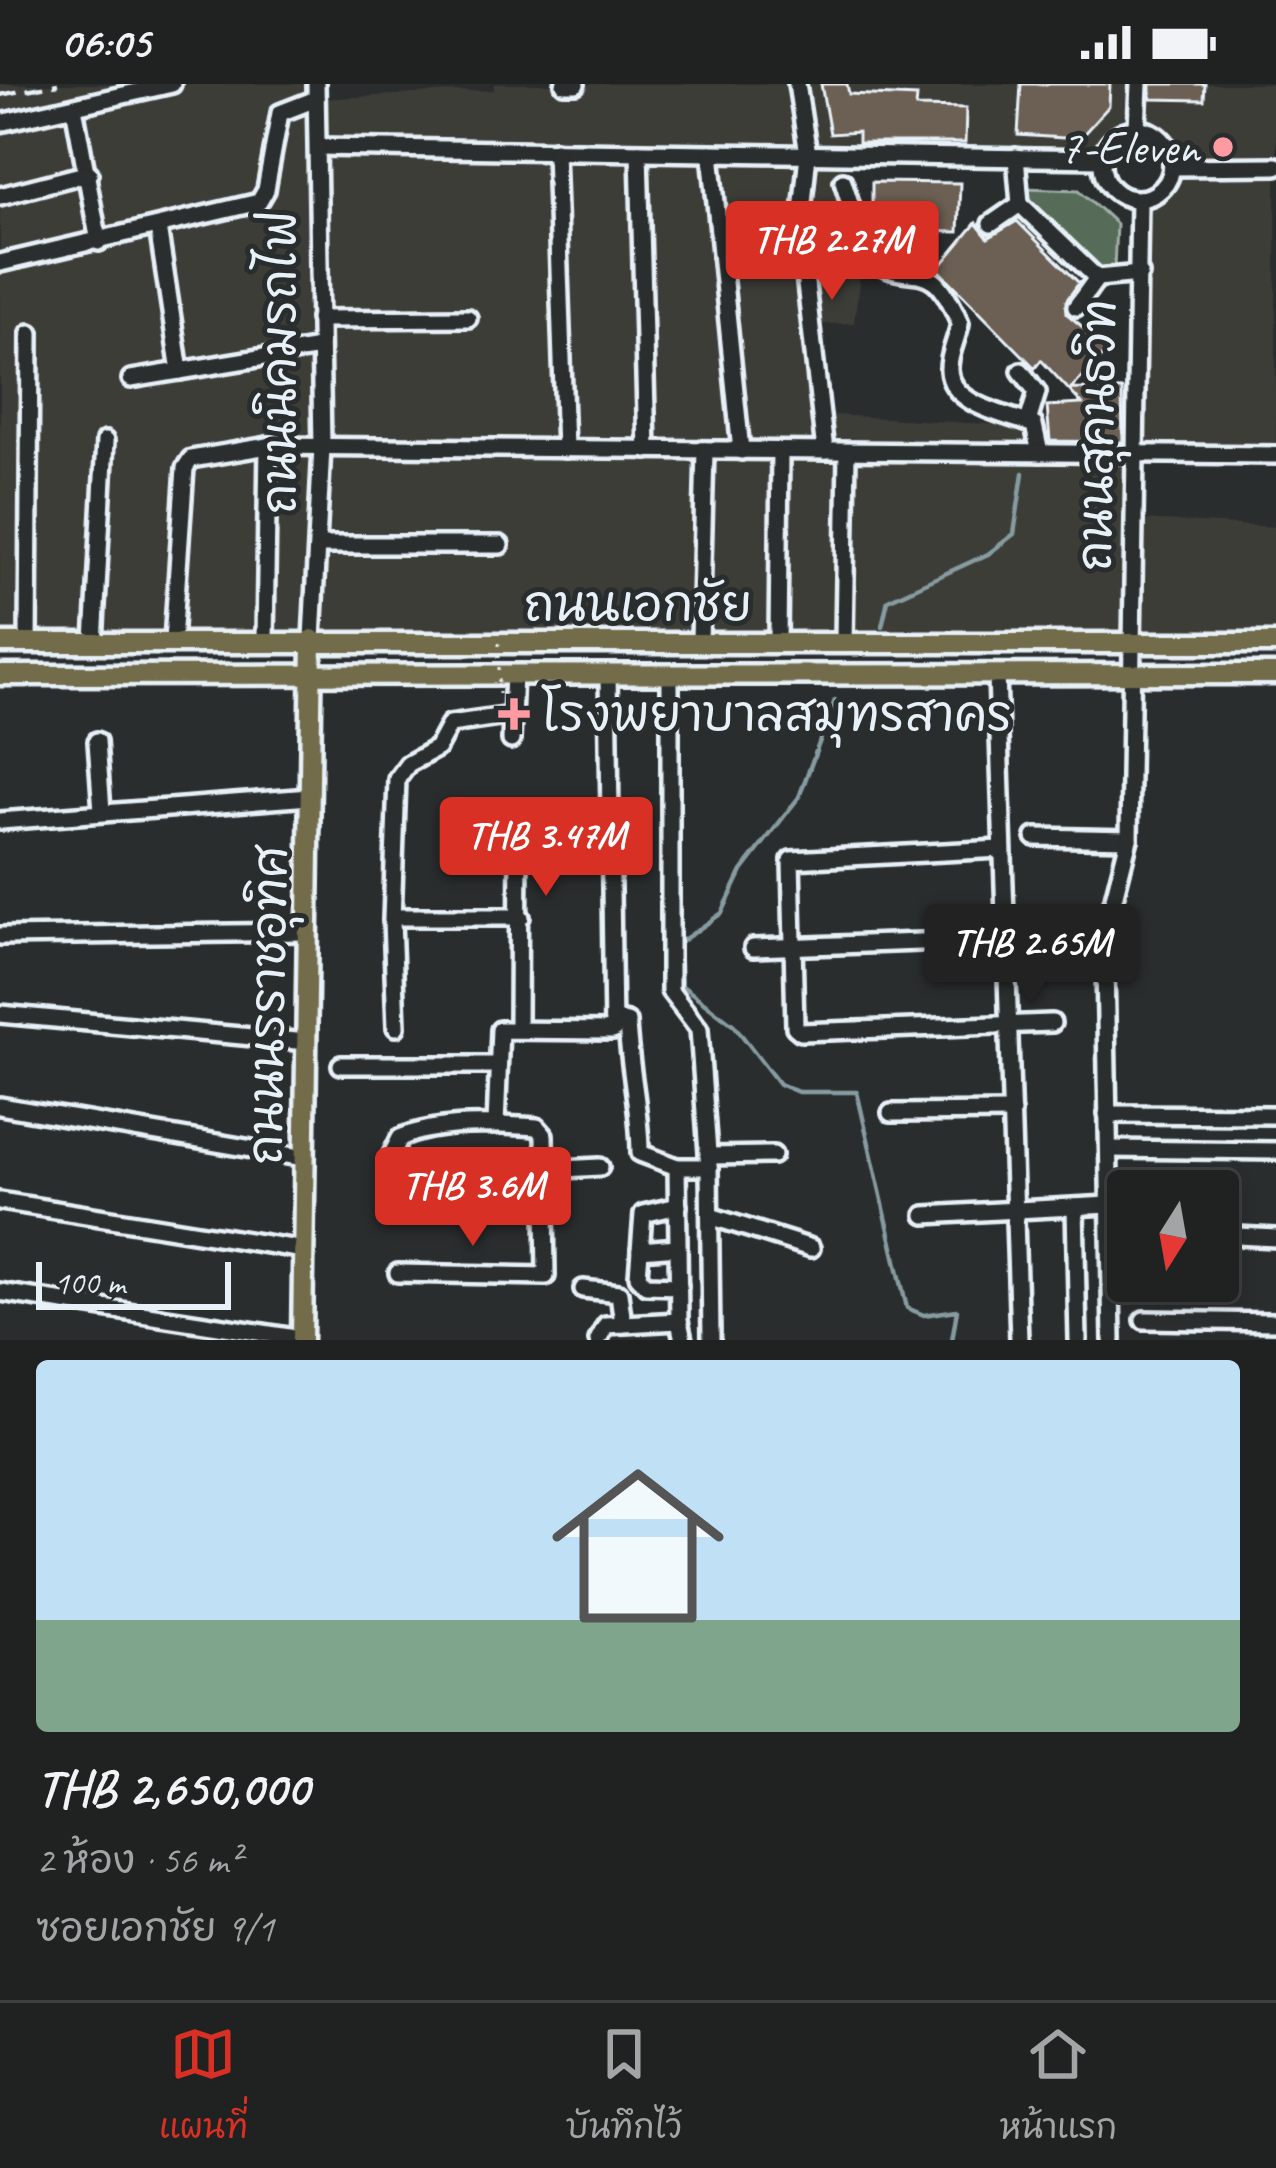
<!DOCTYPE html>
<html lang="th">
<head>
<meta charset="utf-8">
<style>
	:root { --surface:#202222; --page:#282a2a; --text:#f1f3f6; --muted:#a2a4a5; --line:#3d3f40; --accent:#d93025 }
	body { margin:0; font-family:Caveat,"Playpen Sans Thai",sans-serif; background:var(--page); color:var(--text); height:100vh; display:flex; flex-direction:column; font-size:45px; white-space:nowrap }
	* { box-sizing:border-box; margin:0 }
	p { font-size:39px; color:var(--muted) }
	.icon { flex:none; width:66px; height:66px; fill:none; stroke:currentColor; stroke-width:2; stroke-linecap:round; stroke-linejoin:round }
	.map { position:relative; height:1256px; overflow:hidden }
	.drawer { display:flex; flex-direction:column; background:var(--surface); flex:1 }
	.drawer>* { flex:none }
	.needle { width:78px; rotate:191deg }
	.controls { position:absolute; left:1107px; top:1086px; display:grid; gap:24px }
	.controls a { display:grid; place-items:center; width:132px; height:132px; border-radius:12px; background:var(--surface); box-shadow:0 6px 18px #0003,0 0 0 3px var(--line); font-size:60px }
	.scale { position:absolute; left:36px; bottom:30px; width:195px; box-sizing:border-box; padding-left:12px; border:6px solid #e8f1f8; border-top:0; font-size:33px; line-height:42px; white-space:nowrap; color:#e8f1f8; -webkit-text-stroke:9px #2a2d2e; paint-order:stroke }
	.price { position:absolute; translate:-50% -102px; padding:0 27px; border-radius:12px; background:var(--accent); color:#fff; font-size:39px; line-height:78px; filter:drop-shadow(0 3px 6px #0008) }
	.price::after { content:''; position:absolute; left:50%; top:72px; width:36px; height:27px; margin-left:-18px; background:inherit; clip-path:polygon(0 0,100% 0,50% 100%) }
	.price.selected { background:#222; color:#fff }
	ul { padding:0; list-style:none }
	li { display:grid; align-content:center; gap:24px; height:636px; padding:0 36px }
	li span { display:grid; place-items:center; height:372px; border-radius:12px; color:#555 }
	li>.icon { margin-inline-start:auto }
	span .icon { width:216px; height:216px; fill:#fffc; stroke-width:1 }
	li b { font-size:51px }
	.status { display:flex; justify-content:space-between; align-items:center; height:84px; padding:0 60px; background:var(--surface); direction:ltr }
	.status svg { height:33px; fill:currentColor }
	.tab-bar { display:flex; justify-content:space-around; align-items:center; height:168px; border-top:3px solid var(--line); background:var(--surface); font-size:33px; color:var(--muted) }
	.tab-bar a { display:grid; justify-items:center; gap:6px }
	.tab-bar .selected { color:var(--accent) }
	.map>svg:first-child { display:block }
	.built { fill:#3e3c39; fill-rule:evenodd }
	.green { fill:#576c58; stroke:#a0aea8; stroke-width:3 }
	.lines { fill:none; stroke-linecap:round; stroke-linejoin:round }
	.stream { stroke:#869ca1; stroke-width:4.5 }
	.building { fill:#6c5e53; stroke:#e8f1f8; stroke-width:3 }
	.minor-casing { stroke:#e8f1f8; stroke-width:24 }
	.major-casing { stroke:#e8f1f8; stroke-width:27 }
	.minor { stroke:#2a2d2e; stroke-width:15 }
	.major { stroke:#726c4b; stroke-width:18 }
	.rail { stroke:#e8f1f8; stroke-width:4.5; stroke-dasharray:18 9; stroke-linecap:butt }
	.path-bridge { stroke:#e8f1f8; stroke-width:3; stroke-dasharray:3 9; stroke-linecap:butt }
	.poi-dot { fill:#ff9aa2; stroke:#2a2d2e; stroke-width:4.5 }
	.labels { text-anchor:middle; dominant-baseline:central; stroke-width:10; stroke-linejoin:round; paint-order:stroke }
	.poi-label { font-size:48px; fill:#e8f1f8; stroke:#2a2d2e; text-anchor:end }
	.street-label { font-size:48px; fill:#e8f1f8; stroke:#2a2d2e }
</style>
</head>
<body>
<div class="status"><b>06:05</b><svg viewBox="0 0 49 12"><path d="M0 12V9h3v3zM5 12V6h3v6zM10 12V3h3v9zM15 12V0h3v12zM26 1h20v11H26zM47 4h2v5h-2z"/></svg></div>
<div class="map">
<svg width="1276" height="1256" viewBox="0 0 1276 1256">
	<rect width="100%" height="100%" fill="#2a2d2e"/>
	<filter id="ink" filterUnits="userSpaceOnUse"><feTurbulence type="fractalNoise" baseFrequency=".00833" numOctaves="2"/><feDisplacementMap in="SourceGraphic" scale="24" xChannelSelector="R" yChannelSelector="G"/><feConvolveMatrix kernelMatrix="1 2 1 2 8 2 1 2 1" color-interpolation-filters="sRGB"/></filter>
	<g filter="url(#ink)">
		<!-- built -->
		<path class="built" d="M0,0H315L317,15L494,6V0H1276V371H1136L1142,436L1276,443V558L0,559ZM1137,45L1162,55L1172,83L1161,106L1139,115L1135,370L1040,369L1036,343L818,330L808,241L854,239L863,167L838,89L858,70L1102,75L1114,53Z"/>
		<!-- green -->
		<path class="green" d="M1024,104L1079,106L1116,140L1114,185L1091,186L1023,120Z"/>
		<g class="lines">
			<!-- stream -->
			<g class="stream">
				<path d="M882,542L888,516L988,470L1014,450L1023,389"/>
				<path d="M835,616L799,713L742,787L722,829L679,859L681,901L734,941L779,1000L798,1008H857L907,1224L924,1231L957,1226L952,1256"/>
			</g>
		</g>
		<!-- building -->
		<g class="building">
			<path d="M821,0H847L849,10L917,13L916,23L966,24L965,59H858V48L830,50Z"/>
			<path d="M1021,0H1110L1109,22L1079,55L1018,51Z"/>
			<path d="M1151,0H1205L1204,16L1151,15Z"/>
			<path d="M872,98L960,99L958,148L872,146Z"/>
			<path d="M1017,137L1079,199L1066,217V229L1109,265L1071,305L1122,306L1123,358L1050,357L1047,322L1082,320L1041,276L1035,284L938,185L976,139L988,154Z"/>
		</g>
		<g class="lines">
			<defs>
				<g id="minor">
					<path d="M564,0H576"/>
					<path d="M797,0L808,70L800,147L825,367"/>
					<path d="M74,23L99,158"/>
					<path d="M0,39L172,0"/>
					<path d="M1137,45L1139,0"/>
					<circle cx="1137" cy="80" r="35"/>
					<path d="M318,63L1102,75"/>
					<path d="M555,66L565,365"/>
					<path d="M639,68L647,366"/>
					<path d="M711,69L741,367"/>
					<path d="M1016,73L1020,120"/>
					<path d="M1172,83L1276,82"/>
					<path d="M843,97L868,175C916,206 929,164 960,239C958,253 948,271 949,286C951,322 1009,331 1034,341L1040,369"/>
					<path d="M0,112L89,89"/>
					<path d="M991,140L1020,120L1097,194L1076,223"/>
					<path d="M158,143L180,287"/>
					<path d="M0,179L259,118L266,106L280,29L316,15"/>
					<path d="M1097,194L1140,190"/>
					<path d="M319,235L468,234"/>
					<path d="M1021,287L1037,308L1028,338"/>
					<path d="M131,295L319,264"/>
					<path d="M319,461H500"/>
					<path d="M312,555L322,363L316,0"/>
					<path d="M265,556L268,362"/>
					<path d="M173,557L185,384L191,375L268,362L1276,371"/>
					<path d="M700,557L705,366"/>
					<path d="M778,558L780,367"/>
					<path d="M844,558L847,368"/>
					<path d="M28,559L30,249"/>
					<path d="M94,559L105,357"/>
					<path d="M997,590L1019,1256"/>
					<path d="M670,591V907L699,945L709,1083L711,1256"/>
					<path d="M511,656L514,590"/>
					<path d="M97,657L102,727"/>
					<path d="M0,737L310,713"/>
					<path d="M494,747L519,749L518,943"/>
					<path d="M1035,753L1129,755"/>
					<path d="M1001,765L791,776L795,943L801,948L1052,939"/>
					<path d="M393,833H521"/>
					<path d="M0,852L308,848"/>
					<path d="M753,864L1004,855"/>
					<path d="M0,930L307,958"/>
					<path d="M613,935L627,938C629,985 640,1023 640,1069L677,1083"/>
					<path d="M396,943L392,836L397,695L408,680L437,664L450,640L512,631"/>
					<path d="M341,981H498"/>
					<path d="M0,1022L305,1074"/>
					<path d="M891,1029L1012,1028"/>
					<path d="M1107,1030L1276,1031"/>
					<path d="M496,1040L500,946L613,947L608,589"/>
					<path d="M1109,1065L1276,1067"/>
					<path d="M392,1070L400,1054C440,1037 494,1040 537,1043L544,1051L546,1192L398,1189"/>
					<path d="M708,1072L773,1071"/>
					<path d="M544,1086L600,1083"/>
					<path d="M0,1117L304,1166"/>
					<path d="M678,1122L643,1130L638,1192L646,1201L679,1202"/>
					<path d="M1075,1123L1078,1256"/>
					<path d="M925,1131L1109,1121"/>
					<path d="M710,1132L811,1164"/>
					<path d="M1218,1151L1276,1154"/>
					<path d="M640,1166L678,1163"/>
					<path d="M583,1205L619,1209L623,1240"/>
					<path d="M0,1208L302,1255"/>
					<path d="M1144,1236L1276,1238"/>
					<path d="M679,1237L683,1256"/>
					<path d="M598,1256L606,1241L679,1237L677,1083H709"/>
					<path d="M1112,1256L1105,881L1110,830L1129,755L1139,115"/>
				</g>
				<g id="major">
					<path d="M0,559C425,558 850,558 1276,559"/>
					<path d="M0,591L1276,590"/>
					<path d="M302,1256L312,555"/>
				</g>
			</defs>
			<!-- minor casing -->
			<use href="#minor" class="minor-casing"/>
			<!-- major casing -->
			<use href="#major" class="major-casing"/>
			<!-- minor -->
			<use href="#minor" class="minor"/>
			<!-- major -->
			<use href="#major" class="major"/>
			<!-- rail -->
			<path class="rail" d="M0,11L58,0"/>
			<!-- path-bridge -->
			<path class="path-bridge" d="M499,610V548"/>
		</g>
	</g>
	<!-- markers -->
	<g class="poi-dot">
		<circle cx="1223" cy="63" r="12"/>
		<path d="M508 612h12v12h12v12h-12v12h-12v-12h-12v-12h12z"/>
	</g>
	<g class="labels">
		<!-- poi labels -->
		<g class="poi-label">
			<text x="1199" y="63">7-Eleven</text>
			<text x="541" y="630" text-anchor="start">โรงพยาบาลสมุทรสาคร</text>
		</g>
		<!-- street labels -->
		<g class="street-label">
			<text transform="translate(279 278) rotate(-90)">ถนนนิคมรถไฟ</text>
			<text transform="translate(1097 351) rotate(-89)">ถนนสุคนธวิท</text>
			<text x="638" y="520">ถนนเอกชัย</text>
			<text transform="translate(268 922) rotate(-89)">ถนนนรราชอุทิศ</text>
		</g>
	</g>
</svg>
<div class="controls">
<a><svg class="needle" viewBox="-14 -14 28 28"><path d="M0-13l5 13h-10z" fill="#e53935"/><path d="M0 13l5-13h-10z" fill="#a2a4a5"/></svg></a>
</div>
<div class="scale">100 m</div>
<b class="price" style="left:832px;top:219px">THB 2.27M</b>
<b class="price" style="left:546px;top:815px">THB 3.47M</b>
<b class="price selected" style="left:1031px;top:922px">THB 2.65M</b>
<b class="price" style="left:473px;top:1165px">THB 3.6M</b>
</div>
<section class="drawer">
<ul>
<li><span style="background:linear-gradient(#bfe0f5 70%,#7fa58c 0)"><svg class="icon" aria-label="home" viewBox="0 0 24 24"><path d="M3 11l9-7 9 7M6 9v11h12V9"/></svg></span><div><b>THB 2,650,000</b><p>2 ห้อง · 56 m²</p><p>ซอยเอกชัย 9/1</p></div></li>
</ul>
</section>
<nav class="tab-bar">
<a class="selected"><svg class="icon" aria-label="map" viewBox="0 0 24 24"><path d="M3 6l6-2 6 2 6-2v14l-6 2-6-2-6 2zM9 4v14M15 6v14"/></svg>แผนที่</a>
<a><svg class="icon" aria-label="saved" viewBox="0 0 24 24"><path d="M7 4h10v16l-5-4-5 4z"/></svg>บันทึกไว้</a>
<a><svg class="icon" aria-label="home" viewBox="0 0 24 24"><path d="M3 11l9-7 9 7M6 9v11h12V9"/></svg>หน้าแรก</a>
</nav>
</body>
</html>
